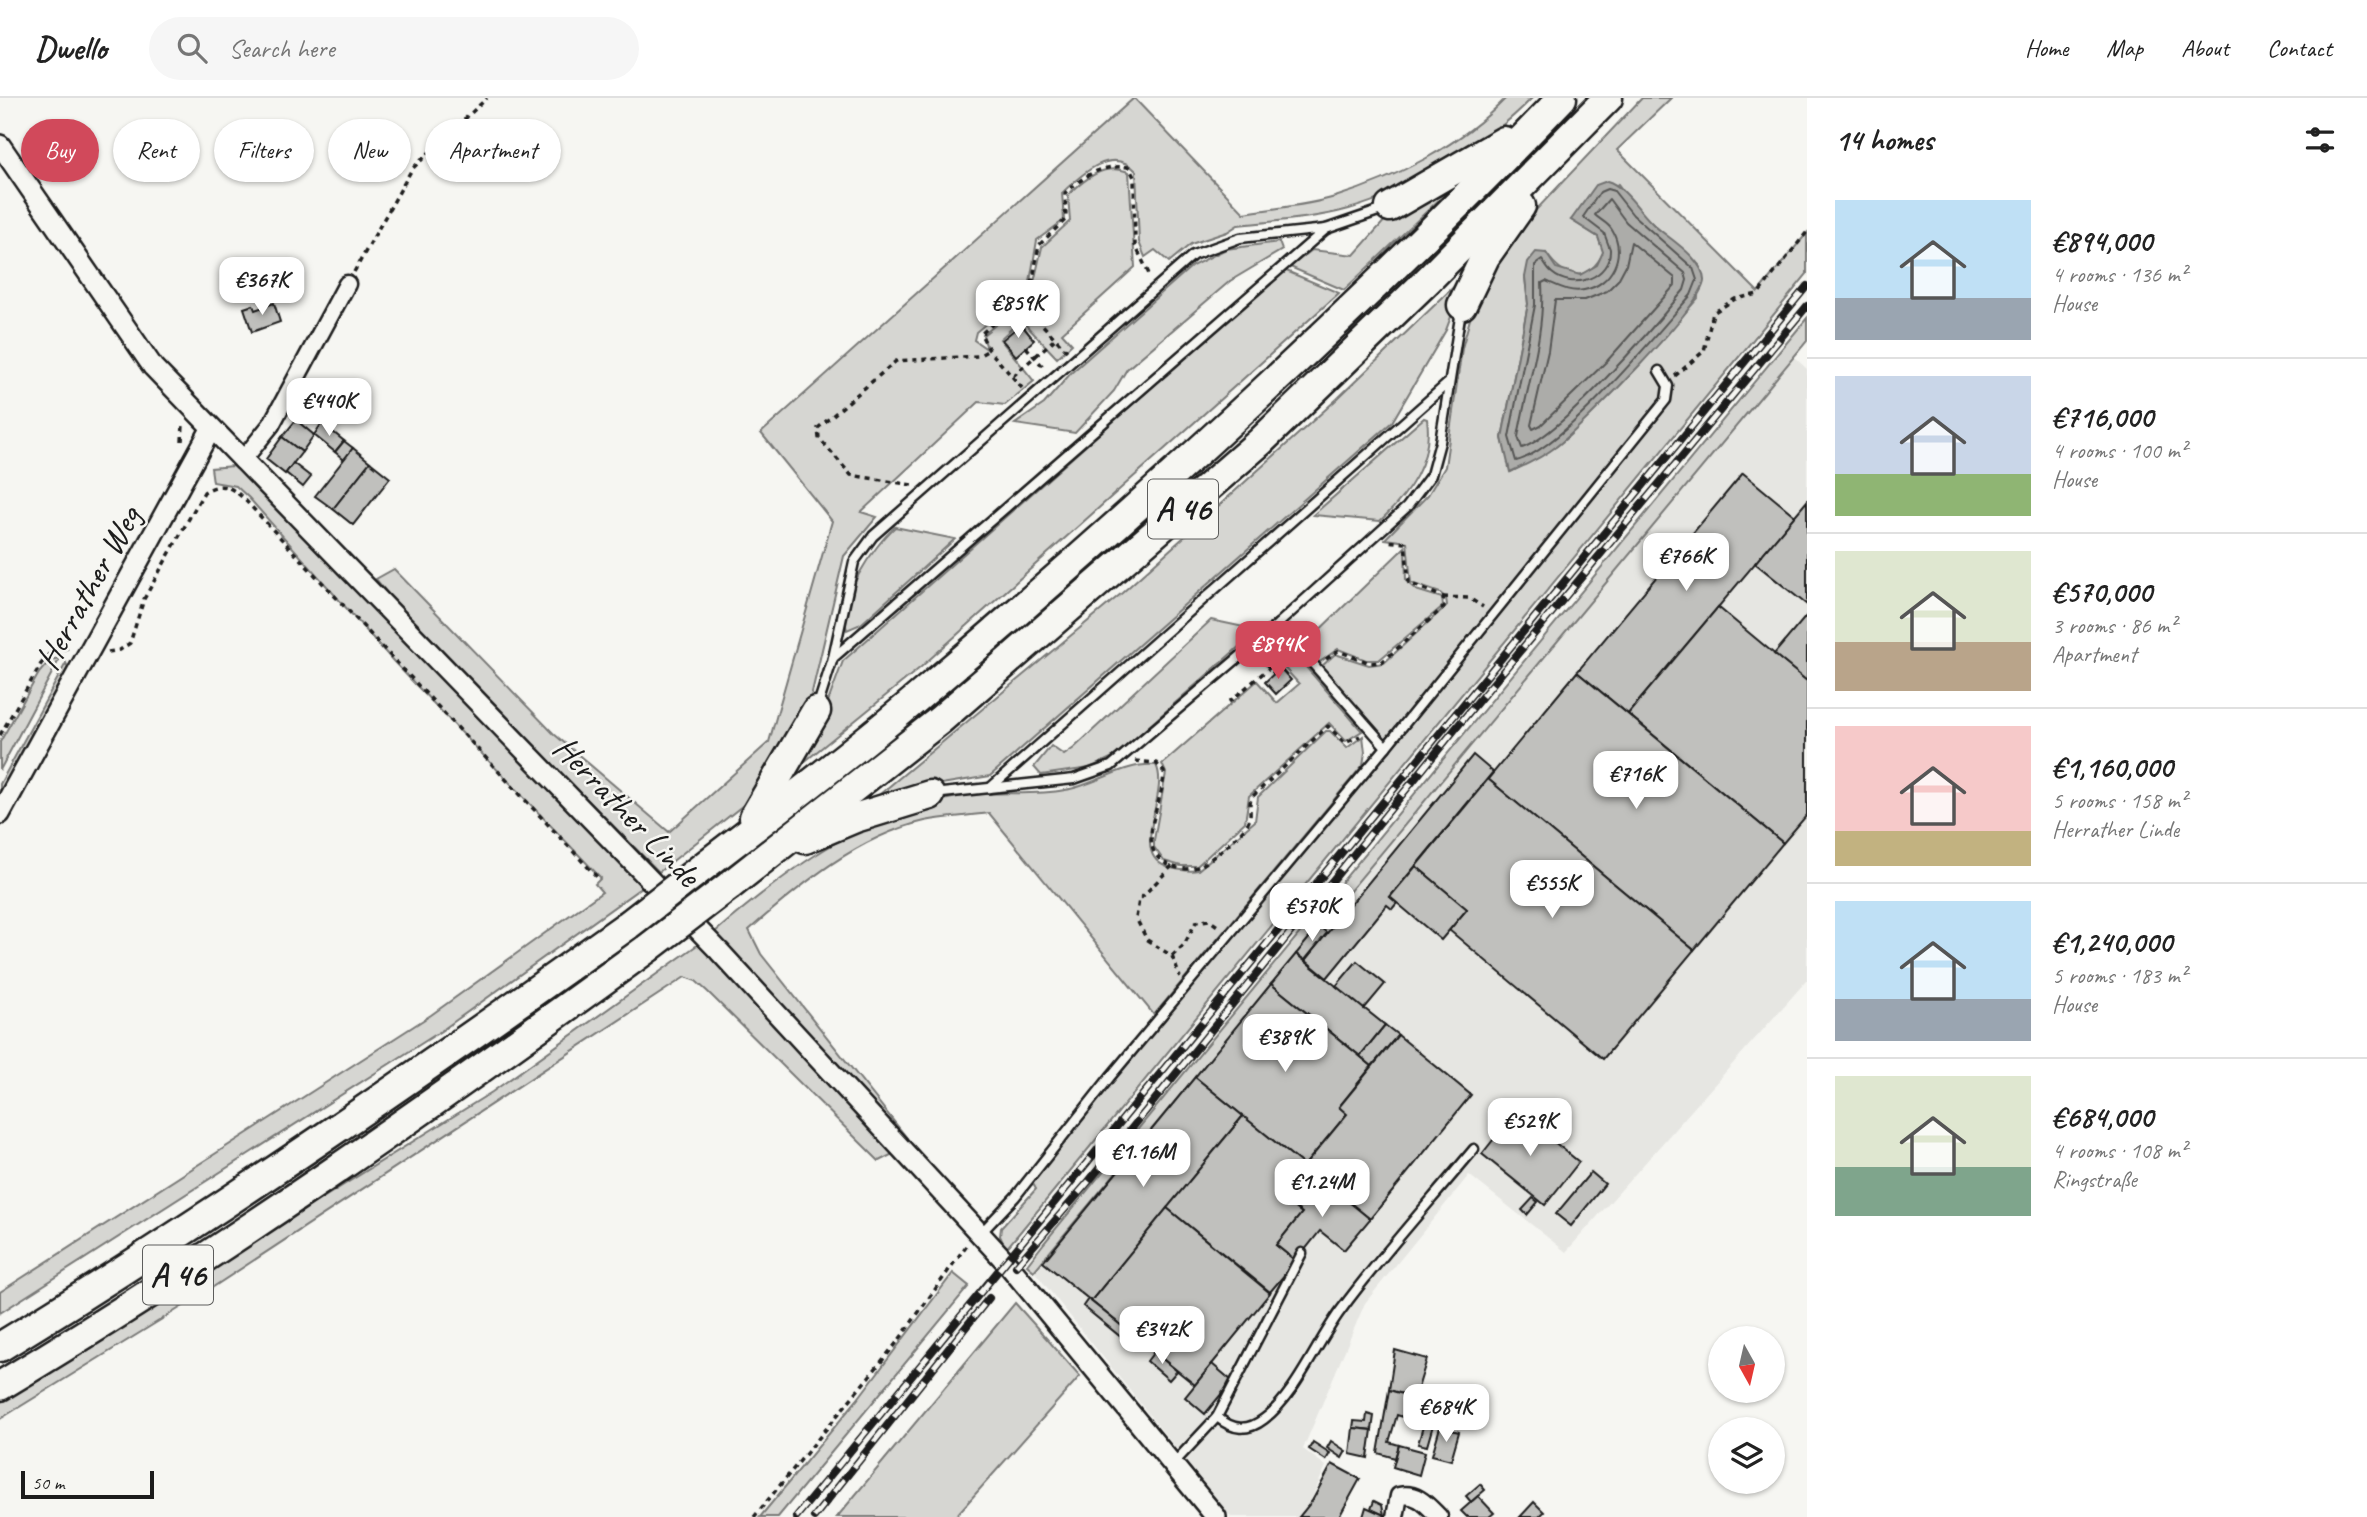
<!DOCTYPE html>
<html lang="en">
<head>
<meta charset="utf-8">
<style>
	:root { --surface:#fff; --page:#f6f6f6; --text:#222; --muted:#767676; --line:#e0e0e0; --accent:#d1495b }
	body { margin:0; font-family:Caveat,sans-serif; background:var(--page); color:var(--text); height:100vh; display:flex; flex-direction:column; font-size:26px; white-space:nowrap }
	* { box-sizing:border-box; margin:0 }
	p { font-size:23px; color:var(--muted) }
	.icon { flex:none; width:38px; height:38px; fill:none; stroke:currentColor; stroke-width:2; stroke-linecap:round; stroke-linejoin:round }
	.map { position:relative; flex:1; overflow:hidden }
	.side { display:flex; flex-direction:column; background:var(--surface); width:560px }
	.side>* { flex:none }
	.hud { position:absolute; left:21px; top:21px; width:665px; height:63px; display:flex; gap:14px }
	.needle { width:46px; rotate:172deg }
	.buttons { position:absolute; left:1708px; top:1228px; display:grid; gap:14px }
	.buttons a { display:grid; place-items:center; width:77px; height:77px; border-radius:50%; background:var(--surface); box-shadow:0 2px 5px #0004; font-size:35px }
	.scale { position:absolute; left:21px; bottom:18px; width:133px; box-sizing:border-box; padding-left:7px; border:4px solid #1c1c1c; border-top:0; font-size:19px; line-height:24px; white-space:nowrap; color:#1c1c1c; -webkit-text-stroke:5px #f6f6f2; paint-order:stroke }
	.price { position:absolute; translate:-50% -60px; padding:0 16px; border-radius:14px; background:#fff; color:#222; font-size:23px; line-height:46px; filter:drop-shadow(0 2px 4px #0008) }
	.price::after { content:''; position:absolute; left:50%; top:42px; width:21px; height:16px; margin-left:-10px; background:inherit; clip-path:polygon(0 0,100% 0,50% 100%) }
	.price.on { background:var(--accent); color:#fff }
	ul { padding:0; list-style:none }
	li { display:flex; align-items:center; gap:21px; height:175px; padding:0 28px }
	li+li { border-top:2px solid var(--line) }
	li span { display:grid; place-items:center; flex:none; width:196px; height:140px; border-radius:0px; color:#555 }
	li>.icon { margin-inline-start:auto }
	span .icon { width:84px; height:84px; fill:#fffc; stroke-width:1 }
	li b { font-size:30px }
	h2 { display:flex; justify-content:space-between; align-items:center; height:84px; padding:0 28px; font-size:30px }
	.pill { padding:0 24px; border-radius:32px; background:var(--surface); box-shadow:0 2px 5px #0004; font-size:24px; line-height:63px }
	.pill.on { background:var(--accent); color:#fff }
	header { display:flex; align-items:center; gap:42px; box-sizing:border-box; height:98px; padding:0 35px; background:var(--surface); border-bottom:2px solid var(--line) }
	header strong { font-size:33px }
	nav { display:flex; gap:38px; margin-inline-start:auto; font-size:24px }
	.search { width:490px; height:63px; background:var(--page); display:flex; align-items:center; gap:18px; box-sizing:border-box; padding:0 24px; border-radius:38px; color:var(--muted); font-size:26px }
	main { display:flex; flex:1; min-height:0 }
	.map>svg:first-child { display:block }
	.built { fill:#e6e6e2 }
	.green { fill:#d6d6d2; stroke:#797977; stroke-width:2; fill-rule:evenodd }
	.water { fill:#acaca9; stroke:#727271; stroke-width:2 }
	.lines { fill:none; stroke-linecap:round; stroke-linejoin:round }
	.shore { stroke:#565654; stroke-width:2 }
	.building { fill:#c0c0bd; stroke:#1c1c1c; stroke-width:2 }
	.service-casing { stroke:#1c1c1c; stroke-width:13 }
	.minor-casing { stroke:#1c1c1c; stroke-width:21 }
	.tertiary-casing { stroke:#1c1c1c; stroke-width:24 }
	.motorway-casing { stroke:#1c1c1c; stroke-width:33 }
	.path { stroke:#1c1c1c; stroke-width:3.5; stroke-dasharray:5 5; stroke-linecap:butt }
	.service { stroke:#f6f6f2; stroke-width:8 }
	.minor { stroke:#f6f6f2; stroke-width:16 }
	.tertiary { stroke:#f6f6f2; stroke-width:19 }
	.motorway { stroke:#f6f6f2; stroke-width:28 }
	.rail-casing { stroke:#1c1c1c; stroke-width:8 }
	.rail { stroke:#f6f6f2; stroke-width:5; stroke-dasharray:16; stroke-linecap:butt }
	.motorway-bridge-casing { stroke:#1c1c1c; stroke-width:33; stroke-linecap:butt }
	.motorway-bridge { stroke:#f6f6f2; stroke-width:28 }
	.labels { text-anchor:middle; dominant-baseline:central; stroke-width:5; stroke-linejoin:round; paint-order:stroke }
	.shield { fill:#f6f6f2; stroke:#5d5d5c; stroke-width:2 }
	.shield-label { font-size:33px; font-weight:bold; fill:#1c1c1c }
	.street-label { font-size:35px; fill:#1c1c1c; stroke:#f6f6f2 }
</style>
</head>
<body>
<header>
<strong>Dwello</strong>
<div class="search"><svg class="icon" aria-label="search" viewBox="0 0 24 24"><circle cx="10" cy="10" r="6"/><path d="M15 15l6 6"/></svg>Search here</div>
<nav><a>Home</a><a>Map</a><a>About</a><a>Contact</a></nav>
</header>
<main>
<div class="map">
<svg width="1807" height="1419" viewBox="0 0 1807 1419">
	<rect width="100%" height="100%" fill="#f6f6f2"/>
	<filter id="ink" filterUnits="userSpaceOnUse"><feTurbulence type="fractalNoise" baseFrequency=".0143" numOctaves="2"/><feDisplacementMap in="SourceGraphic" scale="14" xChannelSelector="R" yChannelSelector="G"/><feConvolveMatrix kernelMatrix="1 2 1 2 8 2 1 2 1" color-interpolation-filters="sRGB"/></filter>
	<g filter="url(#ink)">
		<!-- built -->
		<path class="built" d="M1793,258L1807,271V882L1566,1154L1469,1077L1365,1205L1303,1351L1326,1368L1310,1404L1298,1419H1231L1034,1173Z"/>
		<!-- green -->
		<g class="green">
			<path d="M1134,0L1244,115C1274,110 1306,108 1335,99C1396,80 1461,47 1506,0H1532C1489,45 1410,94 1349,111C1313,121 1275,123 1238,127L1227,134L1191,146L1169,164L1155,152L1145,159L1139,144L1136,73C1111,47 1081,77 1062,95L1064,122L1037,142L1029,190L976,234L974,242L987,251L983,237L1031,198L1042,149L1070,123L1068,97C1086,80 1103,65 1129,74L1135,169L1062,235L1072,246L1057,260L1021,222L1000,241L1034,283L1005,307L979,304L861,414L877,419L844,458L809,607L747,704L659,774L404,516L376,481L394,471L554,636L669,734L769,644L832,423L761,335Z"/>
			<path d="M1642,0H1671L1617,52L1758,194L1807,135V176L1006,1151L1000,1138L1001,1130L1036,1091L1032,1084L1130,960L1391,648L1320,570L1335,556L1369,567L1384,565L1447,507L1446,500L1440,495L1411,485L1407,444L1385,441L1428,397L1445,369L1462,250L1478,192L1517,132ZM1618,86L1637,112L1699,167L1698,200L1626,281L1557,348L1511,374L1502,340L1528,206L1525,179L1546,155C1565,182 1587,186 1604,154L1598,139L1571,122Z"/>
			<path d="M1445,91V96L1344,192L1290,169L1312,152L1354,157L1386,121Z"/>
			<path d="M1279,144L1282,152L1230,183L1127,271L1114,293L1075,335L1015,326L1044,306L1071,275L1192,168L1226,151Z"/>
			<path d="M1284,172L1339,195L921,569L798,669L819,628L843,563Z"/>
			<path d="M1467,176L1446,232L1392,324L990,678L911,691L868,706L1122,495L1337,301Z"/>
			<path d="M1807,220V243L1034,1173L1027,1167L1044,1145Z"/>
			<path d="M1424,320L1427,321C1433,363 1409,396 1380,423L1313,417Z"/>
			<path d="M233,368L256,385L346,483L646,786L441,933L0,1215V1194L431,917L602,794L595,786L601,780L394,564L249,400L236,388L213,384L211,370Z"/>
			<path d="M895,429L955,441L861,526L847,532C836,501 874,448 895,429Z"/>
			<path d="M1405,449L1406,483L1416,492L1442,500L1443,508L1379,562H1366L1338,551L1317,566L1305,546Z"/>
			<path d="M1211,522L1258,532L1115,658L1090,670L1041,677L1034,669L1051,648L1064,657L1074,650Z"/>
			<path d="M1292,553L1362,633L1346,643L1329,625L1249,698L1245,724L1197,768H1181L1164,763L1154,749V742L1166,675L1162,666L1257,583L1277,605L1299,586L1279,564Z"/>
			<path d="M60,560L0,672V644L39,575L50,562Z"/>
			<path d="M66,565L69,572L0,699V686Z"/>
			<path d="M1326,633H1330L1347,650L1363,638L1365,654L1363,667L1154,917L989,715C968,718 945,719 925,723C858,738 799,788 749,832L761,856L907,1040L905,1043L715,834C792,768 866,713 969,697C1001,693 1034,698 1065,692C1096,687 1125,664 1156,667C1171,696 1125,759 1171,770C1180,772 1189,774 1198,772L1255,723L1258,699Z"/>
			<path d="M700,845L893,1056L879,1063L708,894L696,883L685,879L201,1197L0,1321V1302L492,994Z"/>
			<path d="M953,1175L969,1188L778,1419H760L857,1302Z"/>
			<path d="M1015,1205L1080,1278L955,1419H837Z"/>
		</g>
		<!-- water -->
		<path class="water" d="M1607,83C1624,87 1641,116 1656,129C1670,141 1705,162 1704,183C1702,208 1582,329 1557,348C1543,359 1526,367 1510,374L1502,340L1528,206L1525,179L1528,164L1536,154L1546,155L1556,170L1580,177L1597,167L1603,154L1598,139L1571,122L1596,87Z"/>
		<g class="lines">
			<!-- shore -->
			<g class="shore">
				<path d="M1607,91L1614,93L1633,117L1693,170L1697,182L1691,197C1657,235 1562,352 1516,363L1509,339L1535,207V167L1542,162C1545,166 1548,172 1552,175C1573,193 1611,180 1610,151L1604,135L1583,119L1600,94Z"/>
				<path d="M1609,101L1626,124L1685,175L1687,182L1684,192C1656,226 1560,338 1522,350L1518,339C1527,287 1545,237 1542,185L1546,183C1558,188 1570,195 1584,192C1612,187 1627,156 1612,132C1608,125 1600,122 1595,117Z"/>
				<path d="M1631,144L1675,180V187L1607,263L1541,327L1533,331L1531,327L1548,253L1555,202H1585L1607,193L1618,182L1626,167Z"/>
			</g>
		</g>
		<!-- building -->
		<g class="building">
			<path d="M274,205L280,224L252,234L244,210L253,207L255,212Z"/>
			<path d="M1021,226L1034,242L1016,258L1002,242Z"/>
			<path d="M296,322L314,337L302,354L282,339Z"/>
			<path d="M322,325L344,343L335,354L314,337Z"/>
			<path d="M282,339L302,354L285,376L266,361Z"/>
			<path d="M344,343L353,350L344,362L335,354Z"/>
			<path d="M353,350L370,364L333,411L315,398Z"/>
			<path d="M370,364L390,380L353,427L333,411Z"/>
			<path d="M293,365L311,379L303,389L286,375Z"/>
			<path d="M1743,375L1795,418L1628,616L1577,574Z"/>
			<path d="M1807,403V507L1755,465Z"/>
			<path d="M1718,509L1807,583V717L1783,745L1628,616Z"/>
			<path d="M1807,517V583L1774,556Z"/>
			<path d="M1280,570L1291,582L1276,596L1265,584Z"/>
			<path d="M1577,574L1783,745L1694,852L1488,681Z"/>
			<path d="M1473,657L1493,674L1390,799L1397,805L1392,811L1387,807L1327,880L1305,862Z"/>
			<path d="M1488,681L1694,852L1603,961L1449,832L1467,811L1416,768Z"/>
			<path d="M1416,768L1467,811L1441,842L1390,799Z"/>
			<path d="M1319,828L1327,835L1305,862L1296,856Z"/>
			<path d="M1296,856L1385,927L1360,958L1271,886Z"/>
			<path d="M1357,863L1385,886L1364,911L1336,888Z"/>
			<path d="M1271,886L1372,968L1339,1009L1347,1016L1304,1068L1195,979Z"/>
			<path d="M1385,927L1398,937L1372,968L1360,958Z"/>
			<path d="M1398,937L1471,997L1370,1121L1304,1068L1347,1016L1339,1009Z"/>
			<path d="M1195,979L1243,1018L1091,1203L1043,1164Z"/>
			<path d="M1516,1013L1579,1064L1545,1107L1482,1056Z"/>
			<path d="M1243,1018L1316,1077L1292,1107L1302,1115L1276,1147L1296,1163L1270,1194L1167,1110Z"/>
			<path d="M1591,1074L1605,1086L1571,1128L1556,1116Z"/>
			<path d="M1316,1077L1370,1121L1344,1152L1320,1133L1296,1163L1276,1147L1302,1115L1292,1107Z"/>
			<path d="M1533,1100L1538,1104L1527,1117L1522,1112Z"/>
			<path d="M1167,1110L1270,1195L1195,1287L1091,1203Z"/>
			<path d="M1088,1201L1128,1233L1122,1240L1083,1208Z"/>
			<path d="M1395,1252L1427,1261L1415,1300L1389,1292Z"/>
			<path d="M1154,1254L1177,1273L1169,1282L1147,1263Z"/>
			<path d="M1212,1266L1232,1283L1205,1316L1185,1299Z"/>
			<path d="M1389,1292L1413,1299L1406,1320L1397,1317L1389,1344L1399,1347L1395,1360L1378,1355Z"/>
			<path d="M1413,1299L1440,1306L1433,1327L1406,1320Z"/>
			<path d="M1367,1316L1374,1318L1372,1332L1353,1330L1354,1323L1366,1324Z"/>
			<path d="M1424,1325L1433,1327L1427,1348L1418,1346Z"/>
			<path d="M1440,1329L1459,1334L1451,1362L1432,1357Z"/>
			<path d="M1353,1330L1372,1332L1368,1360L1350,1356Z"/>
			<path d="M1331,1343L1346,1353L1342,1360L1327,1350Z"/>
			<path d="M1313,1344L1330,1355L1326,1362L1309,1351Z"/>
			<path d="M1399,1347L1425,1354L1419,1377L1393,1369Z"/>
			<path d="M1332,1366L1360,1381L1339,1419H1299L1312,1403Z"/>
			<path d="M1480,1386L1485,1392L1471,1404L1466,1398Z"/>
			<path d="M1478,1398L1494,1415L1489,1419H1467L1461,1413Z"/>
			<path d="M1374,1403L1382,1407L1384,1417L1371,1411Z"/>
			<path d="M1534,1404L1544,1414L1539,1419H1520Z"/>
			<path d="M1366,1409L1384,1417L1383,1419H1363Z"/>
		</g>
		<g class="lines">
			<defs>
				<g id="service">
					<path d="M833,560L1326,131"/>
					<path d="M817,610L833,560L854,464L873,438L1193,157L1240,140L1326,131L1387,110"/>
					<path d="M1386,649L1666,302L1668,288L1659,273"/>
					<path d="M990,690L1447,286"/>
					<path d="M933,696L1074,681L1111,668L1278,526L1407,409L1431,377L1440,344L1461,213"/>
					<path d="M981,1135L1015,1099L1110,979L1386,649L1278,526"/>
					<path d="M1217,1319C1233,1332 1247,1334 1264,1321C1296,1297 1317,1244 1341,1212C1382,1156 1430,1104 1474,1051"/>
					<path d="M1173,1366L1217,1319L1302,1155"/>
				</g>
				<g id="minor">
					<path d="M242,363L271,327L347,186"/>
					<path d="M1395,1419L1399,1398C1417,1394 1427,1407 1439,1419"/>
				</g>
				<g id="tertiary">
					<path d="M0,47L153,269L719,853L1006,1164L1216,1419"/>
					<path d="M0,716L211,331"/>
				</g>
				<g id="motorway">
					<path d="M1390,109L1504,43"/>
					<path d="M1462,207L1485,159L1521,108"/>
					<path d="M754,719L816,613"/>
					<path d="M805,741L855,720L930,697"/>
					<path d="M729,788L940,622L1260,344L1429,181L1608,0"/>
					<path d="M677,789C757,727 839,666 916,601C1140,411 1359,212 1562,0"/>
					<path d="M0,1249C216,1117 423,973 628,827"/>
					<path d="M0,1288C224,1154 437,1004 648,850"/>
				</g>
			</defs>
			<!-- service casing -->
			<use href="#service" class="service-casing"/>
			<!-- minor casing -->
			<use href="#minor" class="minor-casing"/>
			<!-- tertiary casing -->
			<use href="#tertiary" class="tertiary-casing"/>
			<!-- motorway casing -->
			<use href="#motorway" class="motorway-casing"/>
			<!-- path -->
			<g class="path">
				<path d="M354,174L412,71L487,0"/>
				<path d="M1026,249L1045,271"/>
				<path d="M1067,253L1037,221L1031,192L1039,147L1066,121L1065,95C1086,77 1099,67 1129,69L1134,79L1135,147L1150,178"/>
				<path d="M1013,278L1056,240"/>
				<path d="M1675,278L1704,253L1713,215L1735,201L1758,196L1807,134"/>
				<path d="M1022,290L989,252L981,236L1031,192"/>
				<path d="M182,343L183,327"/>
				<path d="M912,387L851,377L819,340L818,330L896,263L978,258L989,252"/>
				<path d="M1443,499L1469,500L1483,509"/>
				<path d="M1305,538L1319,525"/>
				<path d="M108,554L120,552L130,545L144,501L204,394C222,383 232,389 246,403L598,780"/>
				<path d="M1259,558L1274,575"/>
				<path d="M1326,561L1338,553L1370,565L1382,564L1444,509L1443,499L1409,485L1405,445L1387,443"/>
				<path d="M1229,604L1287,555"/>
				<path d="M0,637L41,566L50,555L70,549"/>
				<path d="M1135,663L1156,665L1164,674C1164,698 1147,724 1152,748C1156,767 1184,776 1200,768C1211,763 1242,735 1248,725C1253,716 1247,708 1252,699L1328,628L1345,645L1360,638"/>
				<path d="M1172,768L1139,802L1136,820L1147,842L1172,858L1180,879"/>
				<path d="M1172,858L1184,847L1196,824L1209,822L1219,829"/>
				<path d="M754,1419L899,1242L966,1148"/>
			</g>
			<!-- service -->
			<use href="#service" class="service"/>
			<!-- minor -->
			<use href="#minor" class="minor"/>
			<!-- tertiary -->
			<use href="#tertiary" class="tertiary"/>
			<!-- motorway -->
			<use href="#motorway" class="motorway"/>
			<defs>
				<g id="rail">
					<path d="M1016,1168L1089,1083L1465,619L1807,208"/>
					<path d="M796,1419L1807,188"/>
					<path d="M814,1419L989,1200"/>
				</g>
			</defs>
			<!-- rail casing -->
			<use href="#rail" class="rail-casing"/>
			<!-- rail -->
			<use href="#rail" class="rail"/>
			<defs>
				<g id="motorway-bridge">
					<path d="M628,827L677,789"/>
					<path d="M648,850L729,788"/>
				</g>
			</defs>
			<!-- motorway-bridge casing -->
			<use href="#motorway-bridge" class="motorway-bridge-casing"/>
			<!-- motorway-bridge -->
			<use href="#motorway-bridge" class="motorway-bridge"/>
		</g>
	</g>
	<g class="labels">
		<!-- shield labels -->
		<g class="shield">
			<rect x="1148" y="381.5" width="70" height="59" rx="5"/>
			<rect x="143" y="1147.5" width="70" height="59" rx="5"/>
		</g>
		<g class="shield-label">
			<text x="1183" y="411">A 46</text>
			<text x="178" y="1177">A 46</text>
		</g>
		<!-- street labels -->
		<g class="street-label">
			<text transform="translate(88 490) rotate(-61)">Herrather Weg</text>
			<text transform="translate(627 713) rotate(46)">Herrather Linde</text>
		</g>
	</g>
</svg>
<div class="buttons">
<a><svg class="needle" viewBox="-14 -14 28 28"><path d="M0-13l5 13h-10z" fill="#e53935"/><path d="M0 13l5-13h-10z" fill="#767676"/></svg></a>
<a><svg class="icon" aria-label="layers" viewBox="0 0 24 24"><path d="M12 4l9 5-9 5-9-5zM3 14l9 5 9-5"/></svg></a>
</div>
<div class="scale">50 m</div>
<b class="price" style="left:262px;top:219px">€367K</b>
<b class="price" style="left:1018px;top:242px">€859K</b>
<b class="price" style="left:329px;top:340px">€440K</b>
<b class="price" style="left:1686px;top:495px">€766K</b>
<b class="price on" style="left:1278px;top:583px">€894K</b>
<b class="price" style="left:1636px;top:713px">€716K</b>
<b class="price" style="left:1552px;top:822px">€555K</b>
<b class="price" style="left:1312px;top:845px">€570K</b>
<b class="price" style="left:1285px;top:976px">€389K</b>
<b class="price" style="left:1530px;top:1060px">€529K</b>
<b class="price" style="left:1143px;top:1091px">€1.16M</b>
<b class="price" style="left:1322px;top:1121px">€1.24M</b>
<b class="price" style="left:1162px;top:1268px">€342K</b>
<b class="price" style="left:1446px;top:1346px">€684K</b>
<div class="hud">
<a class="pill on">Buy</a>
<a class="pill">Rent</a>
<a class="pill">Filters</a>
<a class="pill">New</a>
<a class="pill">Apartment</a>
</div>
</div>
<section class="side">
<h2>14 homes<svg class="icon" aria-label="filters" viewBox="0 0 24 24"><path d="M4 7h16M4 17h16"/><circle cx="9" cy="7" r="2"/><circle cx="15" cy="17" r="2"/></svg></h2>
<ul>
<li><span style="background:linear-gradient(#bfe0f5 70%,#9aa5b1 0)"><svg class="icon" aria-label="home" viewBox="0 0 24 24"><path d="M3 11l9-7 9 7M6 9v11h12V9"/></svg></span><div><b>€894,000</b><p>4 rooms · 136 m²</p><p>House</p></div></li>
<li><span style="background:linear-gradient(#c9d6e8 70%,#8fb573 0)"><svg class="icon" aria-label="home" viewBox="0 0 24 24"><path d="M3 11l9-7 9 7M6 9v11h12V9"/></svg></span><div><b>€716,000</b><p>4 rooms · 100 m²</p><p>House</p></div></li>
<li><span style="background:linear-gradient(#dfe7d0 65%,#b9a48a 0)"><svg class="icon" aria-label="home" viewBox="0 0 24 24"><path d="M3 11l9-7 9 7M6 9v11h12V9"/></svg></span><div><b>€570,000</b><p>3 rooms · 86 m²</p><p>Apartment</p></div></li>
<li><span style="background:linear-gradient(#f6c9c9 75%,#c2b280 0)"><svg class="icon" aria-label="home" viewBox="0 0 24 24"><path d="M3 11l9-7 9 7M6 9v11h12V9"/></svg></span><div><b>€1,160,000</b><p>5 rooms · 158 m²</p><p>Herrather Linde</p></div></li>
<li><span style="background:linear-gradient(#bfe0f5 70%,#9aa5b1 0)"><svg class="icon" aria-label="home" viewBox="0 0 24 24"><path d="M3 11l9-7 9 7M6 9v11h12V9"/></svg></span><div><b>€1,240,000</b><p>5 rooms · 183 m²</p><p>House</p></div></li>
<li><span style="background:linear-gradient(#dfe7d0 65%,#7fa58c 0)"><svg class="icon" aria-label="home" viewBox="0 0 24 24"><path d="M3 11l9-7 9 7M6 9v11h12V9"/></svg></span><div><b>€684,000</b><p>4 rooms · 108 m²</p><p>Ringstraße</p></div></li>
</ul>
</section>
</main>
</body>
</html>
